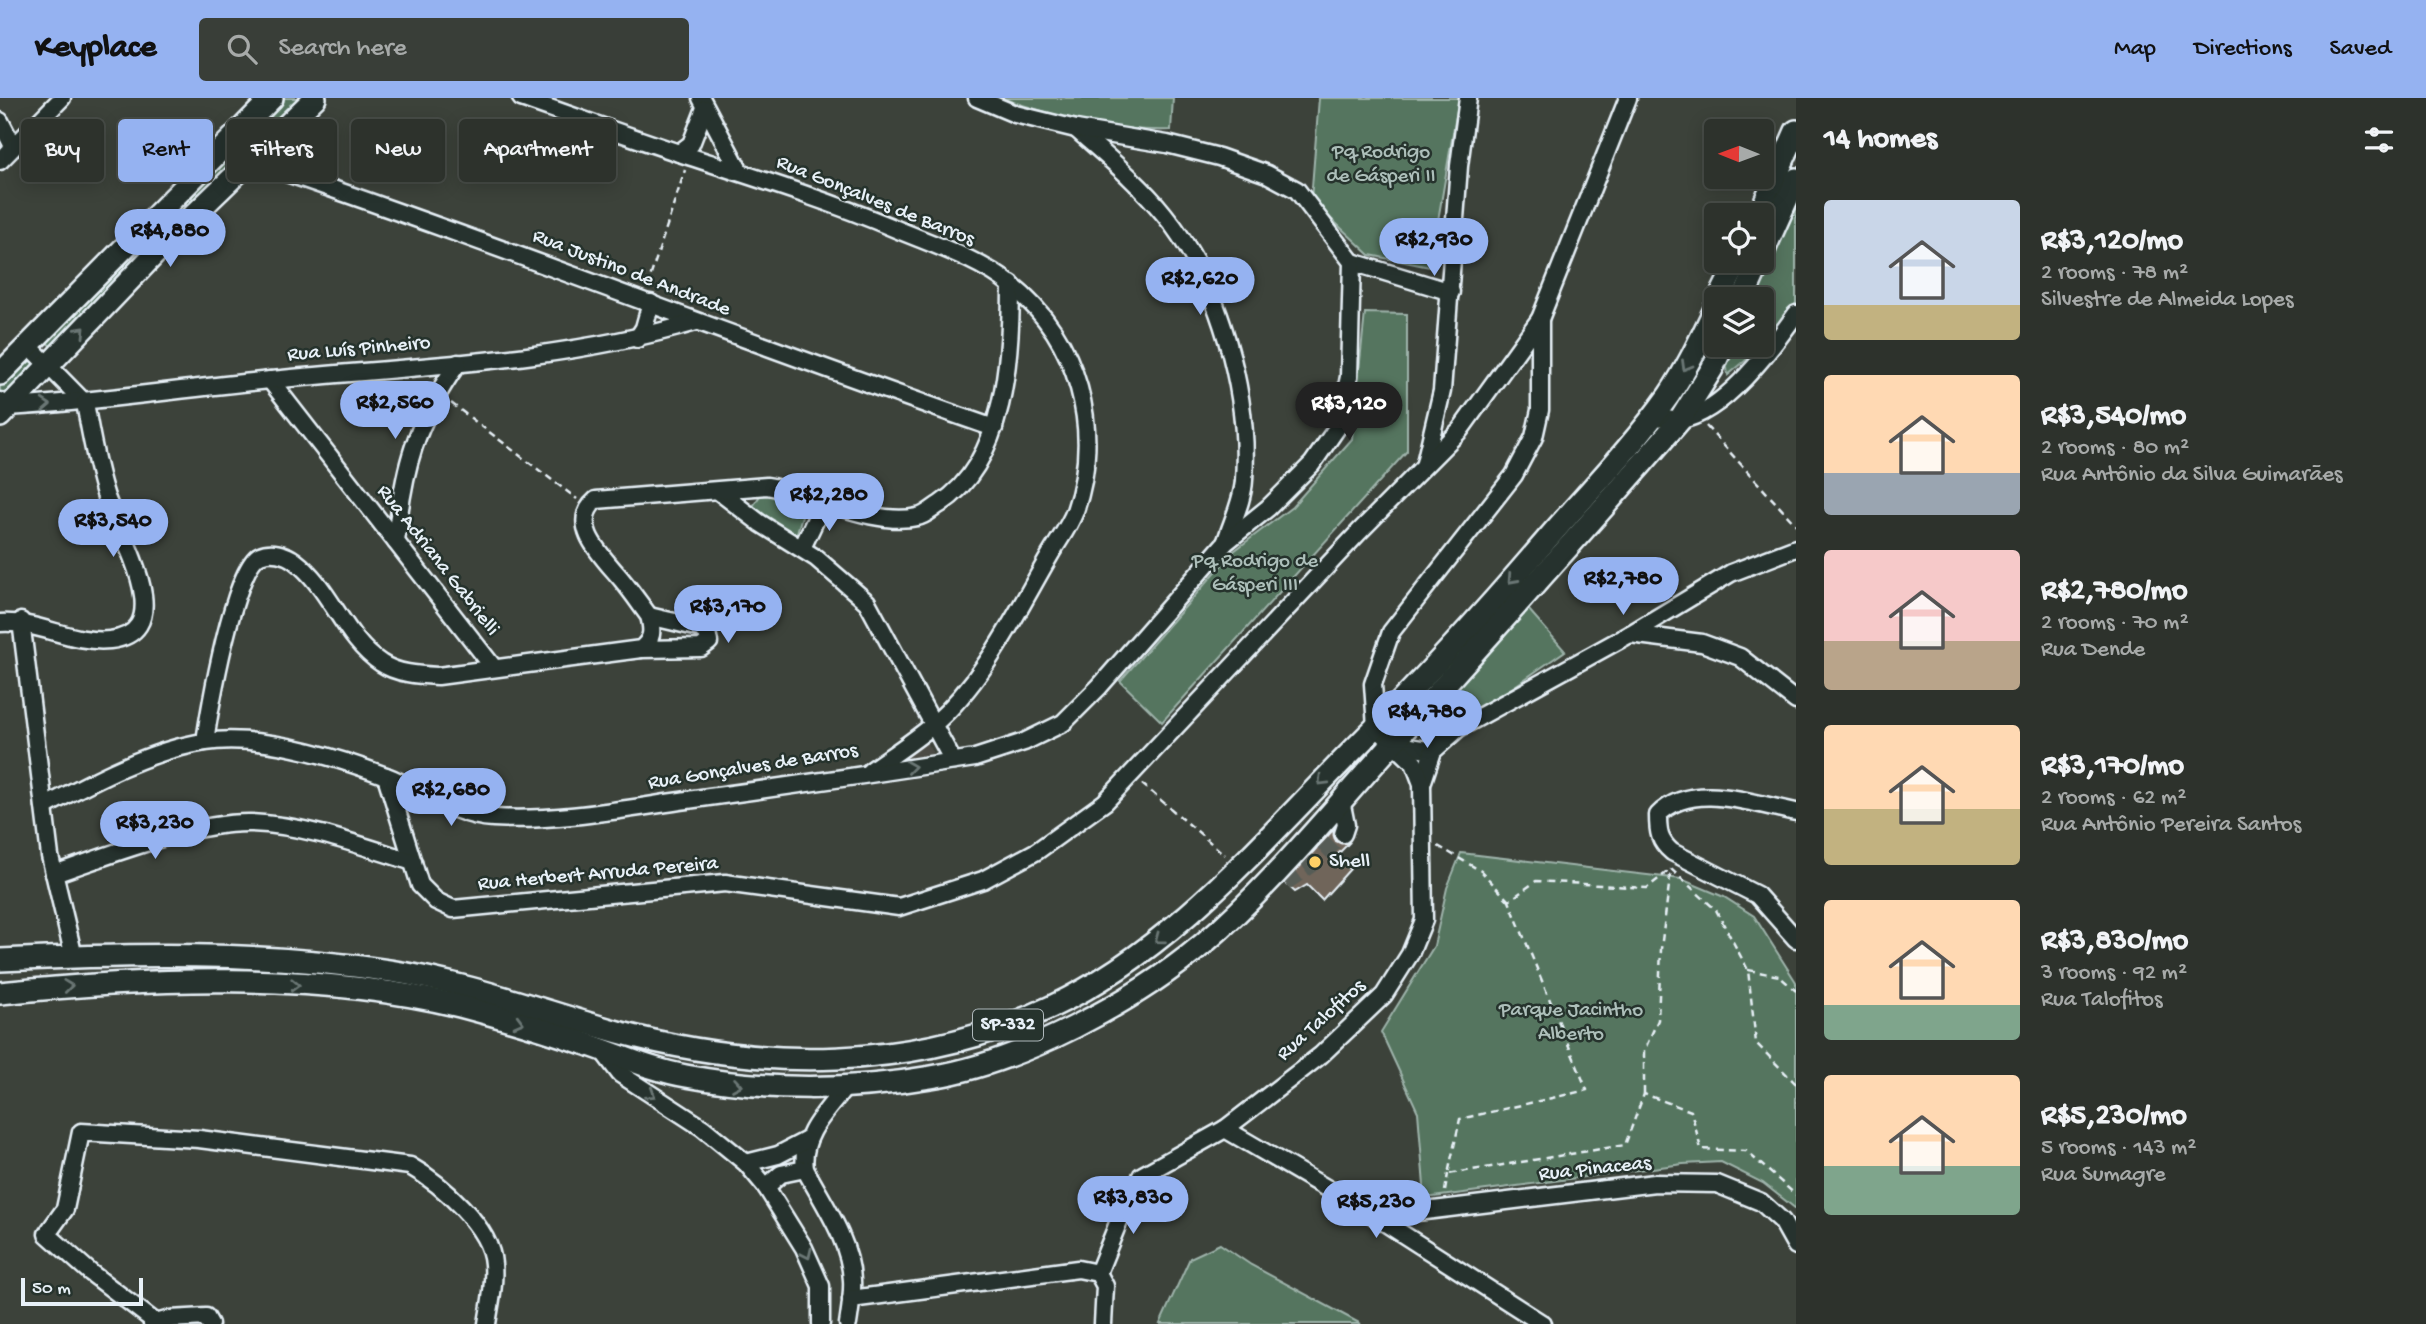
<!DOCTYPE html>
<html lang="en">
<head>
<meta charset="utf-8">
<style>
	:root { --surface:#2d322c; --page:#393e38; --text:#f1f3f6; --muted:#a7aaa9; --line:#484d48; --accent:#95b2f1 }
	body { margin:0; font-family:"Gochi Hand",sans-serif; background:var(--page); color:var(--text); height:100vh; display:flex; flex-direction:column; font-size:26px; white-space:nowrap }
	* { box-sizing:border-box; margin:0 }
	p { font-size:23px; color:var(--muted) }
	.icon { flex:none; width:38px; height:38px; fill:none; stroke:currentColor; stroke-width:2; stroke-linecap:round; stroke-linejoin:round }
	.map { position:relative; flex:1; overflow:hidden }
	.drawer { display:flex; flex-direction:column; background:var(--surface); width:630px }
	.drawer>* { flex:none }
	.banner { position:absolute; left:21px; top:21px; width:665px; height:63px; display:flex; gap:14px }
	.needle { width:46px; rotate:271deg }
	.fabs { position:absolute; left:1704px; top:21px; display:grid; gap:14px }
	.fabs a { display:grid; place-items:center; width:70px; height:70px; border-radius:7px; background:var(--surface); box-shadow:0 4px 18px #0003,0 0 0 2px var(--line); font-size:35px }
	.scale { position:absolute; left:21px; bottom:18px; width:122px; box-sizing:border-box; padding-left:7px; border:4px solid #e8f1f8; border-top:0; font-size:19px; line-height:24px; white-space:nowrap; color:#e8f1f8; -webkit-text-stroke:5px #26332d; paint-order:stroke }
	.price { position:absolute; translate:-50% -60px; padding:0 16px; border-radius:24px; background:var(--accent); color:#111; font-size:23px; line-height:46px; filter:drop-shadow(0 2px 4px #0008) }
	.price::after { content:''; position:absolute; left:50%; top:42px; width:21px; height:16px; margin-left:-10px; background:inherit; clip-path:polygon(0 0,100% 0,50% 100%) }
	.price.on { background:#222; color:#fff }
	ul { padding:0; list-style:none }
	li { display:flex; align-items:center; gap:21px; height:175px; padding:0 28px }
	li span { display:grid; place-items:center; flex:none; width:196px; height:140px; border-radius:7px; color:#555 }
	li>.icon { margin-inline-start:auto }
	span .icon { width:84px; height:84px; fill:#fffc; stroke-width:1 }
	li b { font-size:30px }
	h2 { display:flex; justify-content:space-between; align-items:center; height:84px; padding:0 28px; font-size:30px }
	.chip { padding:0 24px; border-radius:7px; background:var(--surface); box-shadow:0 4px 18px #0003,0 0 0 2px var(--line); font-size:24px; line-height:63px }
	.chip.on { background:var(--accent); color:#111 }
	header { display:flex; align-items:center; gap:42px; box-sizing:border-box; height:98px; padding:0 35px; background:var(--accent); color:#111 }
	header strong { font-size:33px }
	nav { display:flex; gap:38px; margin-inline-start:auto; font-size:24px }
	.search { width:490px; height:63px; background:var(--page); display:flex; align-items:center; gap:18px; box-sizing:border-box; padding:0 24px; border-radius:7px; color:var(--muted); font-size:26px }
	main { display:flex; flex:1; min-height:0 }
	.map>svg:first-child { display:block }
	.built { fill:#4c4c44 }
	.green { fill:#55755e; stroke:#9eb3ab; stroke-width:2 }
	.building { fill:#70655a; stroke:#e8f1f8; stroke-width:2 }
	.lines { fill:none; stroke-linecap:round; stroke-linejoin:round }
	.minor-tunnel { stroke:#565c56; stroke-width:16; stroke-dasharray:16 8; stroke-linecap:butt }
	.minor-casing { stroke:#e8f1f8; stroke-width:21 }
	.major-casing { stroke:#e8f1f8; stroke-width:26 }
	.path { stroke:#e8f1f8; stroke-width:2.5; stroke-dasharray:7 5; stroke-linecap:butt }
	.minor { stroke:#26332d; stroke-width:16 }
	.major { stroke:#26332d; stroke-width:21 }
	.oneway { stroke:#6a7674 }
	.poi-dot { fill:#ffd166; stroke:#26332d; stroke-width:2.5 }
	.labels { text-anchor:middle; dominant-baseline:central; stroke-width:5; stroke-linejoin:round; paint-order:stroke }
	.shield { fill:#26332d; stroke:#aeb8bb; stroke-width:2 }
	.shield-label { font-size:19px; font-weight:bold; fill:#e8f1f8 }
	.park-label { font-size:21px; fill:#adbfba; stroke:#26332d }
	.street-label { font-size:21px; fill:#e8f1f8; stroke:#26332d }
	.poi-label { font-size:21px; fill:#e8f1f8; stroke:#26332d; text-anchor:start }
</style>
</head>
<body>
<header>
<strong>Keyplace</strong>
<div class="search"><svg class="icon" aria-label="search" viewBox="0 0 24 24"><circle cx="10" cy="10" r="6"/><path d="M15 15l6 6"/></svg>Search here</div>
<nav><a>Map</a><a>Directions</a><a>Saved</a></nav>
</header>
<main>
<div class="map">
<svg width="1796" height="1226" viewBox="0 0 1796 1226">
	<rect width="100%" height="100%" fill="#3c423a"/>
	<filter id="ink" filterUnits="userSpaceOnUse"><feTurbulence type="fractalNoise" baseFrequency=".0143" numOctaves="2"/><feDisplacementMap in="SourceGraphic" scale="14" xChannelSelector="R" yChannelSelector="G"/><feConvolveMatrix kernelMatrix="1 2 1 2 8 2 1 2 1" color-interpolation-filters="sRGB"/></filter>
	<g filter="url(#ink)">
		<!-- built -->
		<path class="built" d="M925,643L933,655L886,665Z"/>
		<!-- green -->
		<g class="green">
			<path d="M284,0H300L54,251L44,242L175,105Z"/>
			<path d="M1001,0H1173L1171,32C1111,34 1058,19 1001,0Z"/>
			<path d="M1319,0H1459L1430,169L1370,157L1311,102Z"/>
			<path d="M1796,95V205L1780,234L1728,277L1725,257L1729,247H1762V201H1749Z"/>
			<path d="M1365,215L1407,216V353L1162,624L1120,583L1234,453L1292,409L1352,341Z"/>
			<path d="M28,256L41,265L8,301L0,294V284Z"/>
			<path d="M763,393L804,411L796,438L750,413Z"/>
			<path d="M1522,504L1565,553L1476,615L1456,613L1437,590Z"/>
			<path d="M1461,755L1681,781L1724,799L1754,818L1796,884V1111L1763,1085L1721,1064L1683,1066L1425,1100L1418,1014L1381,934L1434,848L1447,790Z"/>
			<path d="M1220,1146L1251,1167L1361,1226H1160L1190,1160Z"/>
		</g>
		<!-- building -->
		<path class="building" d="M1333,732L1336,743L1349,745L1336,758L1350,771L1322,802L1307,787L1295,794L1285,785Z"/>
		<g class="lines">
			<!-- minor-tunnel -->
			<path class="minor-tunnel" d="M1285,785L1315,764L1343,736"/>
			<defs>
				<g id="minor">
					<path d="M521,0C576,19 630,39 685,57C756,80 827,102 896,131C932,146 981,162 1011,187C1079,240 1103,333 1075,413C1069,429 1058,443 1050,457C1016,515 985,582 933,627C914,643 891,658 870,673"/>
					<path d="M701,0L739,72"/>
					<path d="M0,23L13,48"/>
					<path d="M1076,31C1106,58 1138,84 1164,116C1219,183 1250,296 1244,382C1243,402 1232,424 1226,443"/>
					<path d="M679,55L691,46L705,10"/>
					<path d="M0,63L62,0"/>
					<path d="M251,63C501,147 745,244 994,330"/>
					<path d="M1352,164L1451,194"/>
					<path d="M637,241L644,230L651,205"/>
					<path d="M28,247L85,305"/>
					<path d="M270,282L494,570"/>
					<path d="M0,303L8,309C100,304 190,289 282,281C420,268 563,263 696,224"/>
					<path d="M1652,318C1660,319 1672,323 1680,322C1724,315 1772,250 1796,216"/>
					<path d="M1425,365L1442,293L1459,68L1468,0"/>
					<path d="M718,393L760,425L816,460L867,504L953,663"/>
					<path d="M396,444C403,370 415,326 458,265"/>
					<path d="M802,450L824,404"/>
					<path d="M21,523L50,758L74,859"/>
					<path d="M0,525C37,522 72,546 110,542C182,534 118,434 106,399C96,368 91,337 85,305"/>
					<path d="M1630,536L1702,545L1740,559L1796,603"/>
					<path d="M641,551L701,550L709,544L707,534L700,530L649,518"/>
					<path d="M205,644C209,613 234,469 260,457C271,452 286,456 295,463C331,490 344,541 381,565C397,576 419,577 438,578L641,551C653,541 653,533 649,518C640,506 632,494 622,482C605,461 567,427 596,402L767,388C811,395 874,429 917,419C925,418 933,410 940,406C1006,363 1011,256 1011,186"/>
					<path d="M1398,647L1433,653L1435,621L1430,604"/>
					<path d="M386,678L420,787L436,803L453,811L725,785L899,809L983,782L1037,753L1105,704L1359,434L1460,332L1540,221"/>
					<path d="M1422,686L1433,653L1459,630L1630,536L1731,475L1796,450"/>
					<path d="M1341,702L1346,727L1343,736"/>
					<path d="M44,709C92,683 150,652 205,644C261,636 333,658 386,678C421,691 454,718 493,720C557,724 624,711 687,702C783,689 879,675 975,660L1024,644L1063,625L1099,589L1226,444L1268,410L1312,366L1339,327L1349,279L1352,164L1297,92L1267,76L1219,59L1167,46L1076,31L1015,16L977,0"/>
					<path d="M1796,714C1753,706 1692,682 1658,717C1658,734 1659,743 1672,754L1757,797L1796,841"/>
					<path d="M54,776C110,757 192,724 251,725C306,727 362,748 413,764"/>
					<path d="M601,951L620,976L703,1030L746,1065L766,1089L804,1150L821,1188V1226"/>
					<path d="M847,987C827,1013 800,1037 805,1071C823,1105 850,1142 852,1182C853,1196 850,1212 848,1226"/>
					<path d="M1225,1031L1376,1119L1543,1226"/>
					<path d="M746,1065L778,1057L805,1043"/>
					<path d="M1141,1078L1225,1031L1321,957L1384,897L1410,856L1424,822L1422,686L1414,665L1376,629L1373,586L1391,534L1514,377L1534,339L1540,312V221L1628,0"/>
					<path d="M766,1089L781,1076L805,1071"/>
					<path d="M1376,1119L1655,1085L1717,1086L1761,1104L1782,1123L1796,1148"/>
					<path d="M1098,1175L1133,1088"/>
					<path d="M851,1201L1078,1171L1098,1175L1105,1188L1103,1226"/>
					<path d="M154,1223L91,1175L47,1136L65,1111L81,1034L199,1041L410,1068C440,1085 491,1129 493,1166C495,1186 490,1206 487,1226"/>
					<path d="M152,1226L170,1221L206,1219L210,1226"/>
				</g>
				<g id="major">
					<path d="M1759,117L1796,33"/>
					<path d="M1762,157L1796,81"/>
					<path d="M1719,201L1738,163"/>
					<path d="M1743,201L1760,163"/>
					<path d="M0,276L272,0"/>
					<path d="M0,318L169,141L315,0"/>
					<path d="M0,862C129,856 262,853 390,873C469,885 542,913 618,934C761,973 915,973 1051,909C1175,851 1266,739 1361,644C1427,578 1489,509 1549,439C1589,393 1633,348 1669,297C1688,269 1702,238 1717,207"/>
					<path d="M0,895C147,880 316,873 460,908C502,919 543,931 583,945C617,956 651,972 686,978C765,993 851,993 931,979C1020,965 1134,904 1203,846C1272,787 1331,713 1392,646C1488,538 1586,431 1680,322L1712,271L1723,247"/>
				</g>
			</defs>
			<!-- minor casing -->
			<use href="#minor" class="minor-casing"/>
			<!-- major casing -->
			<use href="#major" class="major-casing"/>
			<!-- path -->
			<g class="path">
				<path d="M647,189L685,72"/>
				<path d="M451,305L577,401"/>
				<path d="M1706,328L1796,427"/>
				<path d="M1142,686L1225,757"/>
				<path d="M1438,748L1481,773L1509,803"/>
				<path d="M1748,872L1779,878L1796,893"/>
				<path d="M1796,986L1756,945L1748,872L1716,812L1671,771L1647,790L1536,783L1509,803L1587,992L1460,1021L1448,1076L1625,1047L1644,996L1691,1013L1701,1051L1746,1053L1796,1097"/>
				<path d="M1644,996V953L1658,922L1661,851L1671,771"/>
				<path d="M1445,1093L1448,1076"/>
			</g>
			<!-- minor -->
			<use href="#minor" class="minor"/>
			<!-- major -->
			<use href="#major" class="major"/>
		</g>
		<!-- one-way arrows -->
		<defs><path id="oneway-chevron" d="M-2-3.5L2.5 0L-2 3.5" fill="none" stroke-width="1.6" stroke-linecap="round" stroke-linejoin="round" transform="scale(1.75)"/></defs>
		<g class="oneway">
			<use href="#oneway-chevron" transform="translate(81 233) rotate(-46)"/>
			<use href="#oneway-chevron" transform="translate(1686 268) rotate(120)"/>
			<use href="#oneway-chevron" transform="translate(46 307) rotate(-3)"/>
			<use href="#oneway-chevron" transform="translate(1512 481) rotate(132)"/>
			<use href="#oneway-chevron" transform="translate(911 669) rotate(-8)"/>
			<use href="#oneway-chevron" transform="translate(1322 683) rotate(135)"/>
			<use href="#oneway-chevron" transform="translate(1159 841) rotate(143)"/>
			<use href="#oneway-chevron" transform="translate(295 887) rotate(2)"/>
			<use href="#oneway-chevron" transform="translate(68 888) rotate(-7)"/>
			<use href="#oneway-chevron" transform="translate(519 924) rotate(15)"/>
			<use href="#oneway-chevron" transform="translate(737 987) rotate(10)"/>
			<use href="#oneway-chevron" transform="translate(651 996) rotate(32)"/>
			<use href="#oneway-chevron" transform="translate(807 1156) rotate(65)"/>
		</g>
	</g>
	<!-- markers -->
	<circle class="poi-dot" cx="1315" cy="764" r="7"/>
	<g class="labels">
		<!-- shield labels -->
		<rect class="shield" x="973" y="911.5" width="70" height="31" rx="5"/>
		<g class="shield-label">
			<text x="1008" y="927">SP-332</text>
		</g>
		<!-- park labels -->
		<g class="park-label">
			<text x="1381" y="55">Pq Rodrigo<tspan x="1381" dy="24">de Gásperi II</tspan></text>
			<text x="1255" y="464">Pq Rodrigo de<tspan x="1255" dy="24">Gásperi III</tspan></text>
			<text x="1571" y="913">Parque Jacintho<tspan x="1571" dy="24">Alberto</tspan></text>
		</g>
		<!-- street labels -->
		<g class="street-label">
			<text transform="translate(875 104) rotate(22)">Rua Gonçalves de Barros</text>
			<text transform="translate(631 176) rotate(21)">Rua Justino de Andrade</text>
			<text transform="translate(359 252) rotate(-5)">Rua Luís Pinheiro</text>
			<text transform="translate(437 463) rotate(52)">Rua Adriana Gabrielli</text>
			<text transform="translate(753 670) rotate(-9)">Rua Gonçalves de Barros</text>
			<text transform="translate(598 777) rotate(-5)">Rua Herbert Arruda Pereira</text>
			<text transform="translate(1322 923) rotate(-42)">Rua Talofitos</text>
			<text transform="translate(1595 1072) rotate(-6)">Rua Pinaceas</text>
		</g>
		<!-- poi labels -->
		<g class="poi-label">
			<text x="1329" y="764">Shell</text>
		</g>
	</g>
</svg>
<div class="fabs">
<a><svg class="needle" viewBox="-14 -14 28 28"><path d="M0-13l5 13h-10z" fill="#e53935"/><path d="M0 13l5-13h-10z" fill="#a7aaa9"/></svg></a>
<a><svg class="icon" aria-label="locate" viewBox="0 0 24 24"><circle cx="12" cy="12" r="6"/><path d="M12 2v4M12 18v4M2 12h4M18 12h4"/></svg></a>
<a><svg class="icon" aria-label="layers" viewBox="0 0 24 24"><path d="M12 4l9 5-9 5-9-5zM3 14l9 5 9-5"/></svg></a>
</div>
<div class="scale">50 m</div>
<b class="price" style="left:170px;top:171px">R$4,880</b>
<b class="price" style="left:1434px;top:180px">R$2,930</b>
<b class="price" style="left:1200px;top:219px">R$2,620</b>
<b class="price" style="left:395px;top:343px">R$2,560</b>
<b class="price on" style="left:1349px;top:344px">R$3,120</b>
<b class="price" style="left:829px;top:435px">R$2,280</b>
<b class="price" style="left:113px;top:461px">R$3,540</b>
<b class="price" style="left:1623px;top:519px">R$2,780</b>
<b class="price" style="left:728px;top:547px">R$3,170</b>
<b class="price" style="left:1427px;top:652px">R$4,780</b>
<b class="price" style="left:451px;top:730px">R$2,680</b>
<b class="price" style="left:155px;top:763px">R$3,230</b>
<b class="price" style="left:1133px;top:1138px">R$3,830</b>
<b class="price" style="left:1376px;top:1142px">R$5,230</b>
<div class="banner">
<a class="chip">Buy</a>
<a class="chip on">Rent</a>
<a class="chip">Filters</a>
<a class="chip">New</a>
<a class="chip">Apartment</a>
</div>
</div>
<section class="drawer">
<h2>14 homes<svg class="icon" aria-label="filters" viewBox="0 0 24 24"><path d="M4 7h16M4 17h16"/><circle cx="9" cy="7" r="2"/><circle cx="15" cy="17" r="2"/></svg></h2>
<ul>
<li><span style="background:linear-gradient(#c9d6e8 75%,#c2b280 0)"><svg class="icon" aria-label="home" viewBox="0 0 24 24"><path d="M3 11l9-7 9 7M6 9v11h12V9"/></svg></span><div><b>R$3,120/mo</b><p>2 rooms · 78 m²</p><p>Silvestre de Almeida Lopes</p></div></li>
<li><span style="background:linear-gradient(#ffd9b3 70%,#9aa5b1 0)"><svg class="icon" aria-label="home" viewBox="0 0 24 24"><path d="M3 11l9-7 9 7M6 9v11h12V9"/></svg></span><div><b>R$3,540/mo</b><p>2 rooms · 80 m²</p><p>Rua Antônio da Silva Guimarães</p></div></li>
<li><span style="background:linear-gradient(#f6c9c9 65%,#b9a48a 0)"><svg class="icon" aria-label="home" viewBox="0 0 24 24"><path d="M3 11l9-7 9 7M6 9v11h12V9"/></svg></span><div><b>R$2,780/mo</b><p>2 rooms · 70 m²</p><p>Rua Dende</p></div></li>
<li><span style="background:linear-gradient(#ffd9b3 60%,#c2b280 0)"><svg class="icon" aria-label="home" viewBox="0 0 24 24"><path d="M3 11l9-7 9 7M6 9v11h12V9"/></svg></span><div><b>R$3,170/mo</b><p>2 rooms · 62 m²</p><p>Rua Antônio Pereira Santos</p></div></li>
<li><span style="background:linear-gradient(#ffd9b3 75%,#7fa58c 0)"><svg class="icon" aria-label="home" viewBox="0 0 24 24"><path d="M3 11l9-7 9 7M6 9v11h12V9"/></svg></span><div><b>R$3,830/mo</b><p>3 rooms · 92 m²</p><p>Rua Talofitos</p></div></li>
<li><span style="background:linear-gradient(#ffd9b3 65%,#7fa58c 0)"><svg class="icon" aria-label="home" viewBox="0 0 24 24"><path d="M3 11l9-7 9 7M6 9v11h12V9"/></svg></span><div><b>R$5,230/mo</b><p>5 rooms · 143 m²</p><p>Rua Sumagre</p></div></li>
</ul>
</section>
</main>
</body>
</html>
